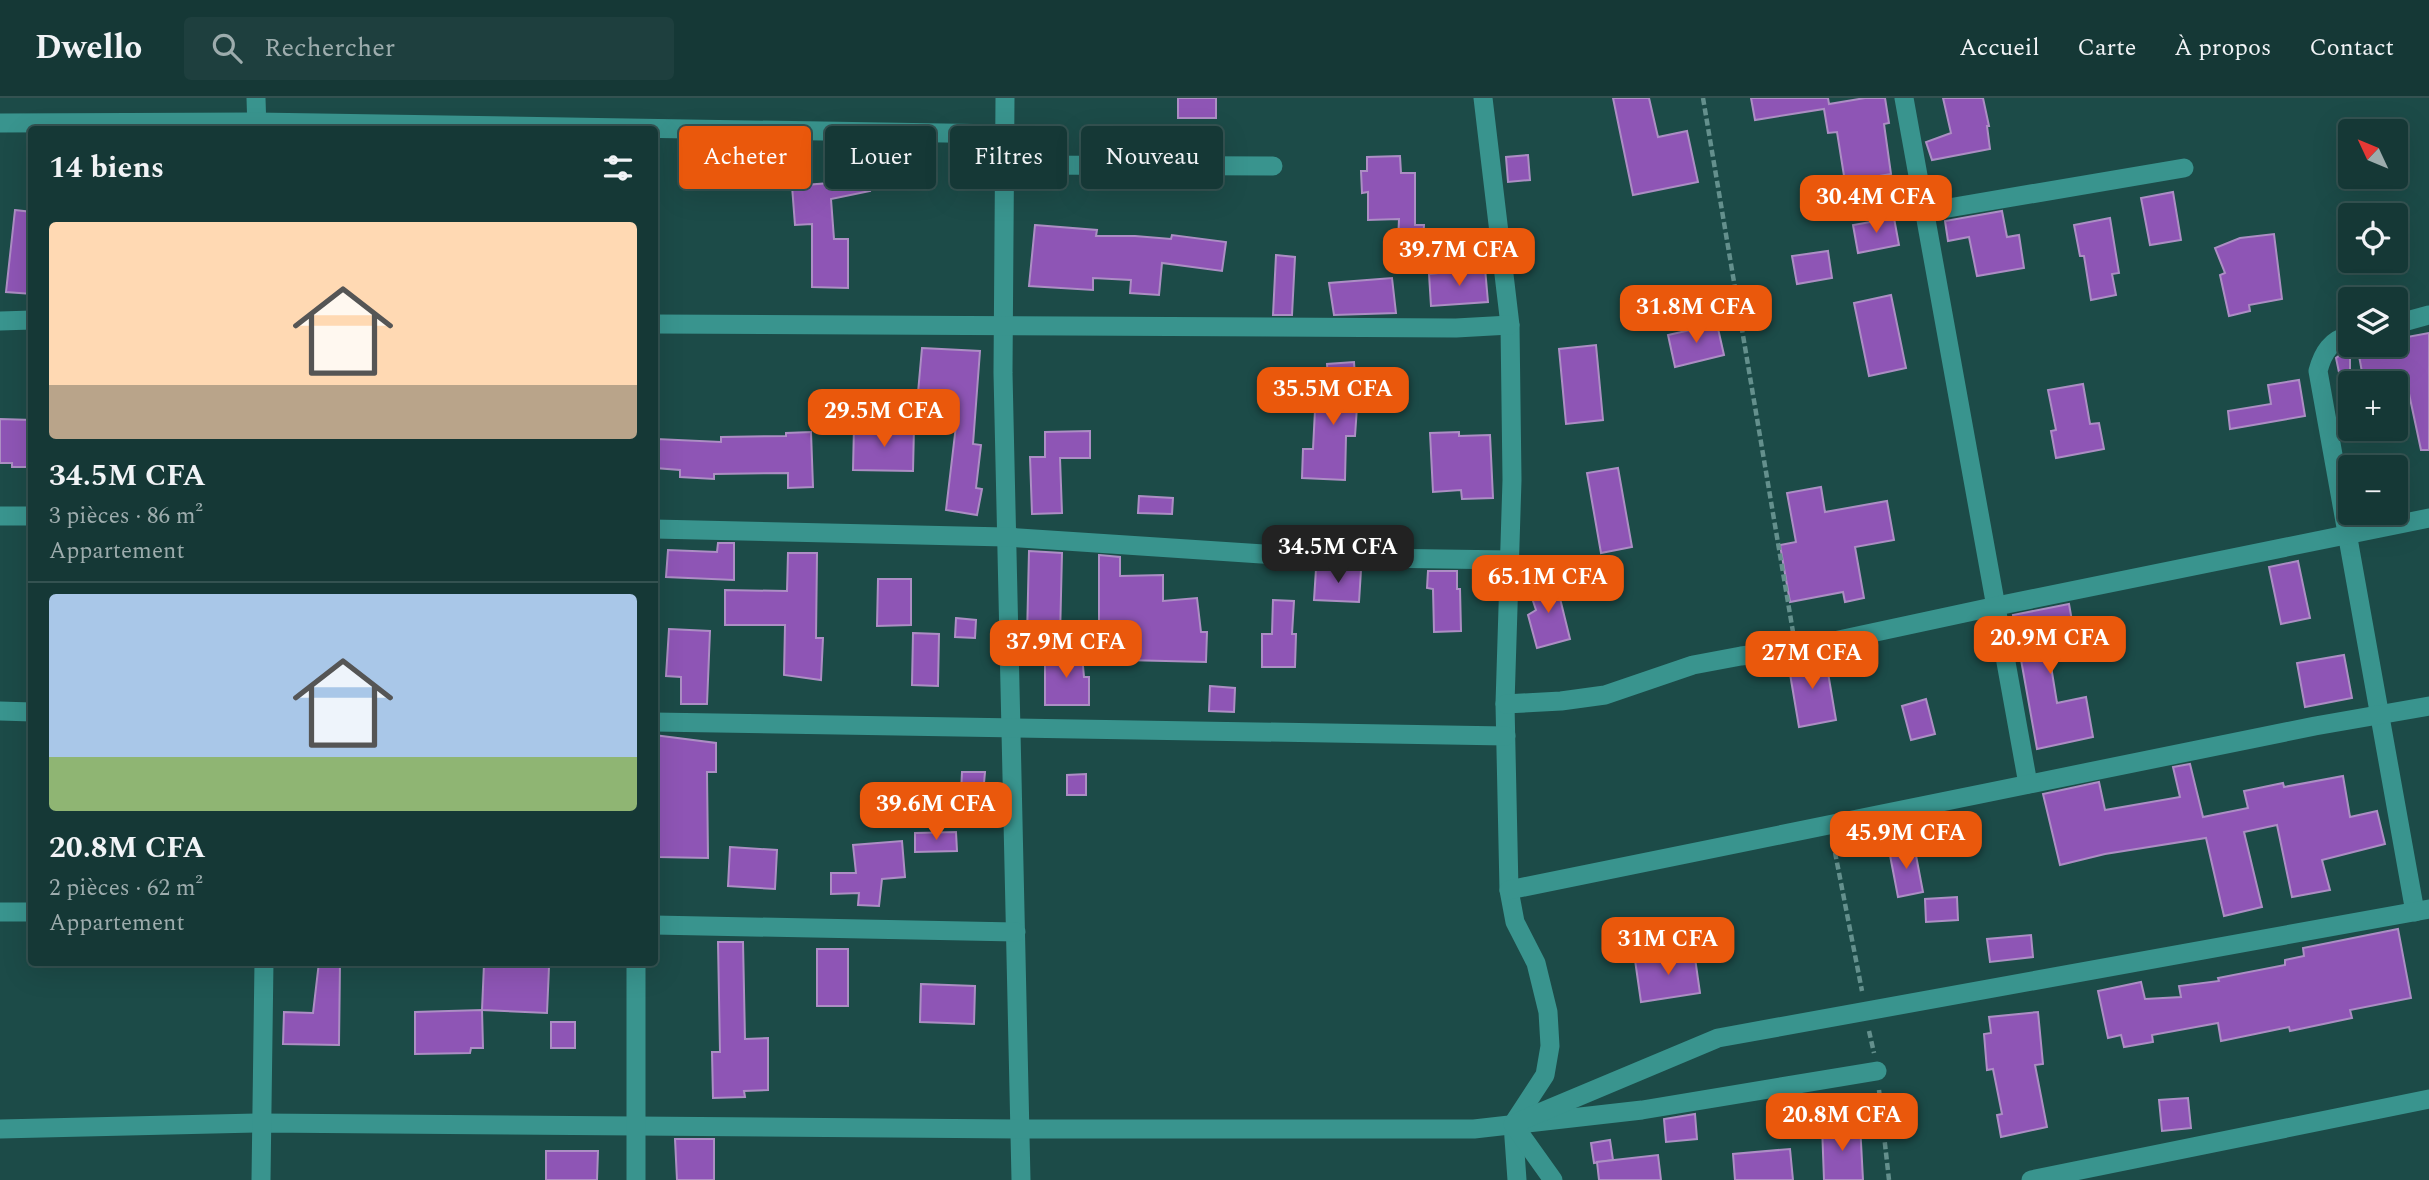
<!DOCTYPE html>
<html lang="fr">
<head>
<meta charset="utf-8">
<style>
	:root { --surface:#153836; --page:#1e3f3e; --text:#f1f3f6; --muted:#9dacad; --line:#345251; --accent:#ea580c }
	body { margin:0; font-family:Spectral,serif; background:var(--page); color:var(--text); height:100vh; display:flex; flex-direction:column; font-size:26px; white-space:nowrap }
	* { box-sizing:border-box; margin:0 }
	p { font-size:23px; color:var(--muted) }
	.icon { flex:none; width:38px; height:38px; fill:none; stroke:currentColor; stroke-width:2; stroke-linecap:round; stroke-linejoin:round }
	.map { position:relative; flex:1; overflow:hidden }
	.panel { position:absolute; left:28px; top:28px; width:630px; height:840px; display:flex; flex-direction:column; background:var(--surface); border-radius:7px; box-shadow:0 7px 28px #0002,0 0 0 2px var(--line) }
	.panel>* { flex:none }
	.top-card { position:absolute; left:679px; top:28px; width:665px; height:63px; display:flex; gap:14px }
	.needle { width:46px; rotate:314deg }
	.fabs { position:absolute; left:2338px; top:21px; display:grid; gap:14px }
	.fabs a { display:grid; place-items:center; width:70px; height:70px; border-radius:7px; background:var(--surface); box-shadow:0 7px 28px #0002,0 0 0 2px var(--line); font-size:35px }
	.price { position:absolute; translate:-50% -60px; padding:0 16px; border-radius:14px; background:var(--accent); color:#fff; font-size:23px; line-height:46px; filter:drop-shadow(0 2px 4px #0008) }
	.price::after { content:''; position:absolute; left:50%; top:42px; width:21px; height:16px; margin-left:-10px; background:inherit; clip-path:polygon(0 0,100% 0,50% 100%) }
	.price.on { background:#222; color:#fff }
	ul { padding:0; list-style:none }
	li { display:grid; align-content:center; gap:14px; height:371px; padding:0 21px }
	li+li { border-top:2px solid var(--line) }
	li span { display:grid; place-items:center; height:217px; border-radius:7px; color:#555 }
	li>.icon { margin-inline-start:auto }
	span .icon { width:126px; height:126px; fill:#fffc; stroke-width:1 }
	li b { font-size:30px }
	h2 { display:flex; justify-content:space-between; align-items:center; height:84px; padding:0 21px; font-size:30px }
	.pill { padding:0 24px; border-radius:7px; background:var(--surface); box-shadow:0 7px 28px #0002,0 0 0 2px var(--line); font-size:24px; line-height:63px }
	.pill.on { background:var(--accent); color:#fff }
	header { display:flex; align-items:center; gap:42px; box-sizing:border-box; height:98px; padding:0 35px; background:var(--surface); border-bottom:2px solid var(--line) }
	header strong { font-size:33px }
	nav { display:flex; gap:38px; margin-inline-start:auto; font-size:24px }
	.search { width:490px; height:63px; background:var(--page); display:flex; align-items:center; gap:18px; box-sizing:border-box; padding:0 24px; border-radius:7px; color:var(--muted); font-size:26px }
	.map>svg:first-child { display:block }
	.building { fill:#8e55b5; stroke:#ac8ec4; stroke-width:2 }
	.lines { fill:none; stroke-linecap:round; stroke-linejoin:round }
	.path { stroke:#64908d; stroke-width:4.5; stroke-dasharray:7 3.5; stroke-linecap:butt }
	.minor { stroke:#39948e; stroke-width:19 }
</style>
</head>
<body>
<header>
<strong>Dwello</strong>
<div class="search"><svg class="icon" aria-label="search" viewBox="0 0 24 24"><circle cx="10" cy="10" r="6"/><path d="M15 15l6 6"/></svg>Rechercher</div>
<nav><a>Accueil</a><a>Carte</a><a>À propos</a><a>Contact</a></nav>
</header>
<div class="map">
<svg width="2429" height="1082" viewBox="0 0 2429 1082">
	<rect width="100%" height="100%" fill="#1c4b48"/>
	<!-- building -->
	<g class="building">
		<rect x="1178" y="0" width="38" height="20"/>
		<path d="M1613,0H1649L1658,39L1687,33L1698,84L1633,97Z"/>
		<path d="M1751,0H1828L1829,6L1865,0H1885L1889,25L1884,26L1891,76L1845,84L1837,34L1828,35L1824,11L1755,22Z"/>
		<path d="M1943,0H1983L1989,28H1987L1990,51L1932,62L1926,44L1951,35Z"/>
		<path d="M1528,57L1530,82L1508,84L1506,59Z"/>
		<path d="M1400,58L1401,75H1415V127H1424L1423,146L1398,145L1399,121L1368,122V94L1362,95L1361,73H1367V59Z"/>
		<path d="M851,67L854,83L868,82L870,93L831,101L834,141H848V190L812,189V126L795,127L792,88L830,85L828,72Z"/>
		<path d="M2173,94L2181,142L2150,147L2141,100Z"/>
		<path d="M15,112L32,114V196L6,194Z"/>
		<path d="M2002,113L2007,139L2019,137L2024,170L1977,178L1969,139L1948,143L1945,123Z"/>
		<path d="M1894,120L1899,147L1858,155L1853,127Z"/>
		<path d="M2110,120L2119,175L2112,176L2116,197L2091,202L2084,158H2080L2074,127Z"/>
		<path d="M1035,127L1097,132L1096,138H1135L1171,141L1172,137L1226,144L1222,173L1162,165L1159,197L1130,195L1131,182L1093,180V192L1029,188Z"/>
		<path d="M2274,136L2282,201L2249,207L2250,213L2229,218L2220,177L2225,175L2215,150L2240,140Z"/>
		<path d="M1828,153L1832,180L1797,186L1792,158Z"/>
		<path d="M1276,157L1295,159L1292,217H1273Z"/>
		<path d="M1485,170L1488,204L1431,208L1429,176Z"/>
		<path d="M1392,180L1396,215L1334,217L1329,185Z"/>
		<path d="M1891,197L1906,270L1869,278L1854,205Z"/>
		<path d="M1717,226L1724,257L1675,269L1668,237Z"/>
		<path d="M2429,235V352H2421L2408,291L2396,293V285H2364L2357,247H2396V241Z"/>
		<path d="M1596,247L1603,322L1566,326L1559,251Z"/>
		<path d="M922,250L980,253L973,346L981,347L976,390L982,391L977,417L946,412L957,319L916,317Z"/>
		<path d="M2350,250V288L2342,289L2336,260Z"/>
		<path d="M1354,264L1357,309L1355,338H1346L1345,382L1302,380L1303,351H1313L1315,312L1330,313L1327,266Z"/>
		<path d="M2299,282L2305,318L2230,331L2228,313L2271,306L2268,287Z"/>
		<path d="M2083,286L2090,326L2099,325L2104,351L2056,360L2051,333L2056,332L2048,292Z"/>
		<path d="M0,321L32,322L31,369H12V365H0Z"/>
		<path d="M854,328L914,329L913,373L853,372Z"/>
		<path d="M1090,333V360H1060L1062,415L1032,416L1030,359H1045V334Z"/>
		<path d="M811,334L813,389L788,390V375L714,376V381L680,379V372L655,370L657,341L721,344V339L786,338V335Z"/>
		<path d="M1459,334V338L1490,337L1493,400L1462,401L1461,392L1433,394L1430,335Z"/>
		<path d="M1618,370L1632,449L1601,455L1587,375Z"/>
		<path d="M1821,389L1825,414L1887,403L1894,442L1855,449L1864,500L1845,504L1843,494L1790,504L1780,447L1796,444L1787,395Z"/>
		<path d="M1139,398L1173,400L1172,416L1138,415Z"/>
		<path d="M718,445H734V482L666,479L668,452L717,454Z"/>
		<path d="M1029,453L1062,455L1060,539H1027Z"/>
		<path d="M788,455H817L816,540H823L821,582L784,577L785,527H725V492L787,493Z"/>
		<path d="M1099,457L1120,459V478L1163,477V503L1197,500L1201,534H1207L1206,564L1125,562L1126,534H1099Z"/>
		<path d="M2298,463L2310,520L2281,526L2269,469Z"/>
		<path d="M1316,471L1361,472L1359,504L1314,502Z"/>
		<path d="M1428,473H1457V491H1460L1461,533L1434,534L1433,491L1427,490Z"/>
		<path d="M1555,480L1570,541L1537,550L1528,517L1536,512L1528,488Z"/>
		<path d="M878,481H911V527L877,528Z"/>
		<path d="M1273,502L1294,503L1292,536H1296L1295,569H1262V536H1272Z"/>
		<path d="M2069,506L2078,557L2050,562L2057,605L2086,599L2093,639L2037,651L2013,517Z"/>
		<path d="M956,520L976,522L975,540L955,539Z"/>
		<path d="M669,531L710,533L707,606H681V579L666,578Z"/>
		<path d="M913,535L939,536L938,588L912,587Z"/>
		<path d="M1045,555L1082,557L1084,579H1089V607H1045Z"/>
		<path d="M1825,557L1836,622L1799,629L1788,564Z"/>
		<path d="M2344,557L2352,600L2305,609L2297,565Z"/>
		<path d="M1210,588L1235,590L1234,614L1209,613Z"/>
		<path d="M1926,601L1935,636L1911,642L1902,608Z"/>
		<path d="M654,637L716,645V674H707L708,760L658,759L657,661H654Z"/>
		<path d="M2190,666L2203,719L2248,710L2244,693L2283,685L2284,689L2343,678L2350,719L2377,713L2385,746L2322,762L2330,792L2292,799L2277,727L2244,734L2262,809L2224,818L2206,740L2105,756L2060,767L2043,696L2099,684L2105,712L2180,699L2173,669Z"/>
		<path d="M962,674H985L983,696L961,695Z"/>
		<path d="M1086,676V697H1067V677Z"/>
		<path d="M956,734L957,753L915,754V735Z"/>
		<path d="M902,743L905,779L882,781L879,808L858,807L859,795L831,796V775H856L853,747Z"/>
		<path d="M1914,747L1923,794L1898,799L1889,752Z"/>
		<path d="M730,749L777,752L775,791L728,788Z"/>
		<path d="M1957,799L1958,822L1926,824L1925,801Z"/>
		<path d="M2398,831L2411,900L2350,912L2352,920L2290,933L2289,929L2221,943L2218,925L2152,937L2153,944L2124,949L2121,937L2108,940L2098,893L2141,884L2145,901L2181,899L2179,888L2219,883L2218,880L2285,867V862L2304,858L2303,850Z"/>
		<path d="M2031,837L2033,859L1990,864L1987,841Z"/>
		<path d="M718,844H743L745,941L768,940V992L744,993L745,999L713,1000L712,954H720Z"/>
		<rect x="817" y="851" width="31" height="57"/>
		<path d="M1694,853L1700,895L1641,904L1635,862Z"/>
		<path d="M319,864H340L339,947L283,946L284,914L313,915Z"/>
		<path d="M484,866L549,869L547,915L482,912Z"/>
		<path d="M921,886L975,888L974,926L920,924Z"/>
		<path d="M482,912L483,950H471L470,955L415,956V914Z"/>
		<path d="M2038,914L2043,966L2035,967L2047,1029L2001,1039L1997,1017L2002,1016L1993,971L1987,972L1984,936L1991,935L1989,919Z"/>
		<rect x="551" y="924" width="24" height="26"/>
		<path d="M2188,1000L2191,1030L2162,1033L2159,1002Z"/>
		<path d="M1695,1016L1697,1041L1666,1044L1664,1021Z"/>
		<path d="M1860,1026L1863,1082H1824L1822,1028Z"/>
		<path d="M675,1041H714V1082H677Z"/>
		<path d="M1610,1042L1613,1062L1594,1065L1591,1045Z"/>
		<path d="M1790,1051L1793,1082H1735L1733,1056Z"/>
		<path d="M546,1053H598L597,1082H546Z"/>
		<path d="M1658,1057L1661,1082H1599L1597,1064Z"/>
	</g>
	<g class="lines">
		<!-- path -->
		<g class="path">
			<path d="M1703,0L1793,534"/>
			<path d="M1833,744L1862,893"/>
			<path d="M1869,933L1874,955"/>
			<path d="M1879,992L1889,1082"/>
		</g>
		<!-- minor -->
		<g class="minor">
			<path d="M256,0L257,32"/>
			<path d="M1005,0L1003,275L1021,1082"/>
			<path d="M1483,0L1510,227L1512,382L1505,606L1509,792L1515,824L1536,865L1548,914L1550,948L1545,977L1513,1026L1517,1082"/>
			<path d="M1904,0L2028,686"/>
			<path d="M0,25L256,24L1004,36"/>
			<path d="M1004,67L1273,68"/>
			<path d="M1925,114L2184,70"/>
			<path d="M0,223L32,222"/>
			<path d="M654,226L1456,230L1510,227"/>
			<path d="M2396,226L2429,217"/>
			<path d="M2350,237C2331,242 2323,254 2318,273L2415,814"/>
			<path d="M0,418H32"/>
			<path d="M654,431L1006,439L1308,459L1510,462"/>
			<path d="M1505,606L1561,603L1605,597L1693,567L1741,558L1797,551L1997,508L2429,420"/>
			<path d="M0,613L32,614"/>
			<path d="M654,624L1506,638"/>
			<path d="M1509,792L2315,628L2429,608"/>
			<path d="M0,814H32"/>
			<path d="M654,827L1016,834"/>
			<path d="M0,1031L261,1025L1020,1031H1474L1642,1012L1877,973"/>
			<path d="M261,1082L264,864"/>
			<path d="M636,1082V864"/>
			<path d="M1553,1082L1513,1026L1718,940L2429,811"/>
			<path d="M2031,1082L2429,1001"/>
		</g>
	</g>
</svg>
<div class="fabs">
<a><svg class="needle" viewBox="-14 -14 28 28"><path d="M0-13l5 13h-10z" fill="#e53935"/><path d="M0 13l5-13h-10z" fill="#9dacad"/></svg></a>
<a><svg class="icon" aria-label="locate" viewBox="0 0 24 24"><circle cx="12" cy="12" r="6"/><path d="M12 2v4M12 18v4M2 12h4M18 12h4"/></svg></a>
<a><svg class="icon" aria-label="layers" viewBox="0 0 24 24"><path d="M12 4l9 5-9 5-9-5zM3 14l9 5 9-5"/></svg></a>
<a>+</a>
<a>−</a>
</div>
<b class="price" style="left:1876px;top:137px">30.4M CFA</b>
<b class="price" style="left:1459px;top:190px">39.7M CFA</b>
<b class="price" style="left:1696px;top:247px">31.8M CFA</b>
<b class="price" style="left:1333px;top:329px">35.5M CFA</b>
<b class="price" style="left:884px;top:351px">29.5M CFA</b>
<b class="price on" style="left:1338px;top:487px">34.5M CFA</b>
<b class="price" style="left:1548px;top:517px">65.1M CFA</b>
<b class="price" style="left:2050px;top:578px">20.9M CFA</b>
<b class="price" style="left:1066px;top:582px">37.9M CFA</b>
<b class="price" style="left:1812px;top:593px">27M CFA</b>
<b class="price" style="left:936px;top:744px">39.6M CFA</b>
<b class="price" style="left:1906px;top:773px">45.9M CFA</b>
<b class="price" style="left:1668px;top:879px">31M CFA</b>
<b class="price" style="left:1842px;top:1055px">20.8M CFA</b>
<div class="top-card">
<a class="pill on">Acheter</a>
<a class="pill">Louer</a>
<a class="pill">Filtres</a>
<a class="pill">Nouveau</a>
</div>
<section class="panel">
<h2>14 biens<svg class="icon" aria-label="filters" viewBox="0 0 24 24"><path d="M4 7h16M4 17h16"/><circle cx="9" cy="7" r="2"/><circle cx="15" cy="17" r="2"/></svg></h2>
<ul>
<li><span style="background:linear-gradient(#ffd9b3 75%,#b9a48a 0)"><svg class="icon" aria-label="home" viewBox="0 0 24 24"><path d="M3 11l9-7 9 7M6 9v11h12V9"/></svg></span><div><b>34.5M CFA</b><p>3 pièces · 86 m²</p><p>Appartement</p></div></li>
<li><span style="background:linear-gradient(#a9c7e8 75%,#8fb573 0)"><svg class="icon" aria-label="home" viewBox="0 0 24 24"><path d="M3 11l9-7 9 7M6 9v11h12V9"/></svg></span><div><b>20.8M CFA</b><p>2 pièces · 62 m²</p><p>Appartement</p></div></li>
</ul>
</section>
</div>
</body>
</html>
